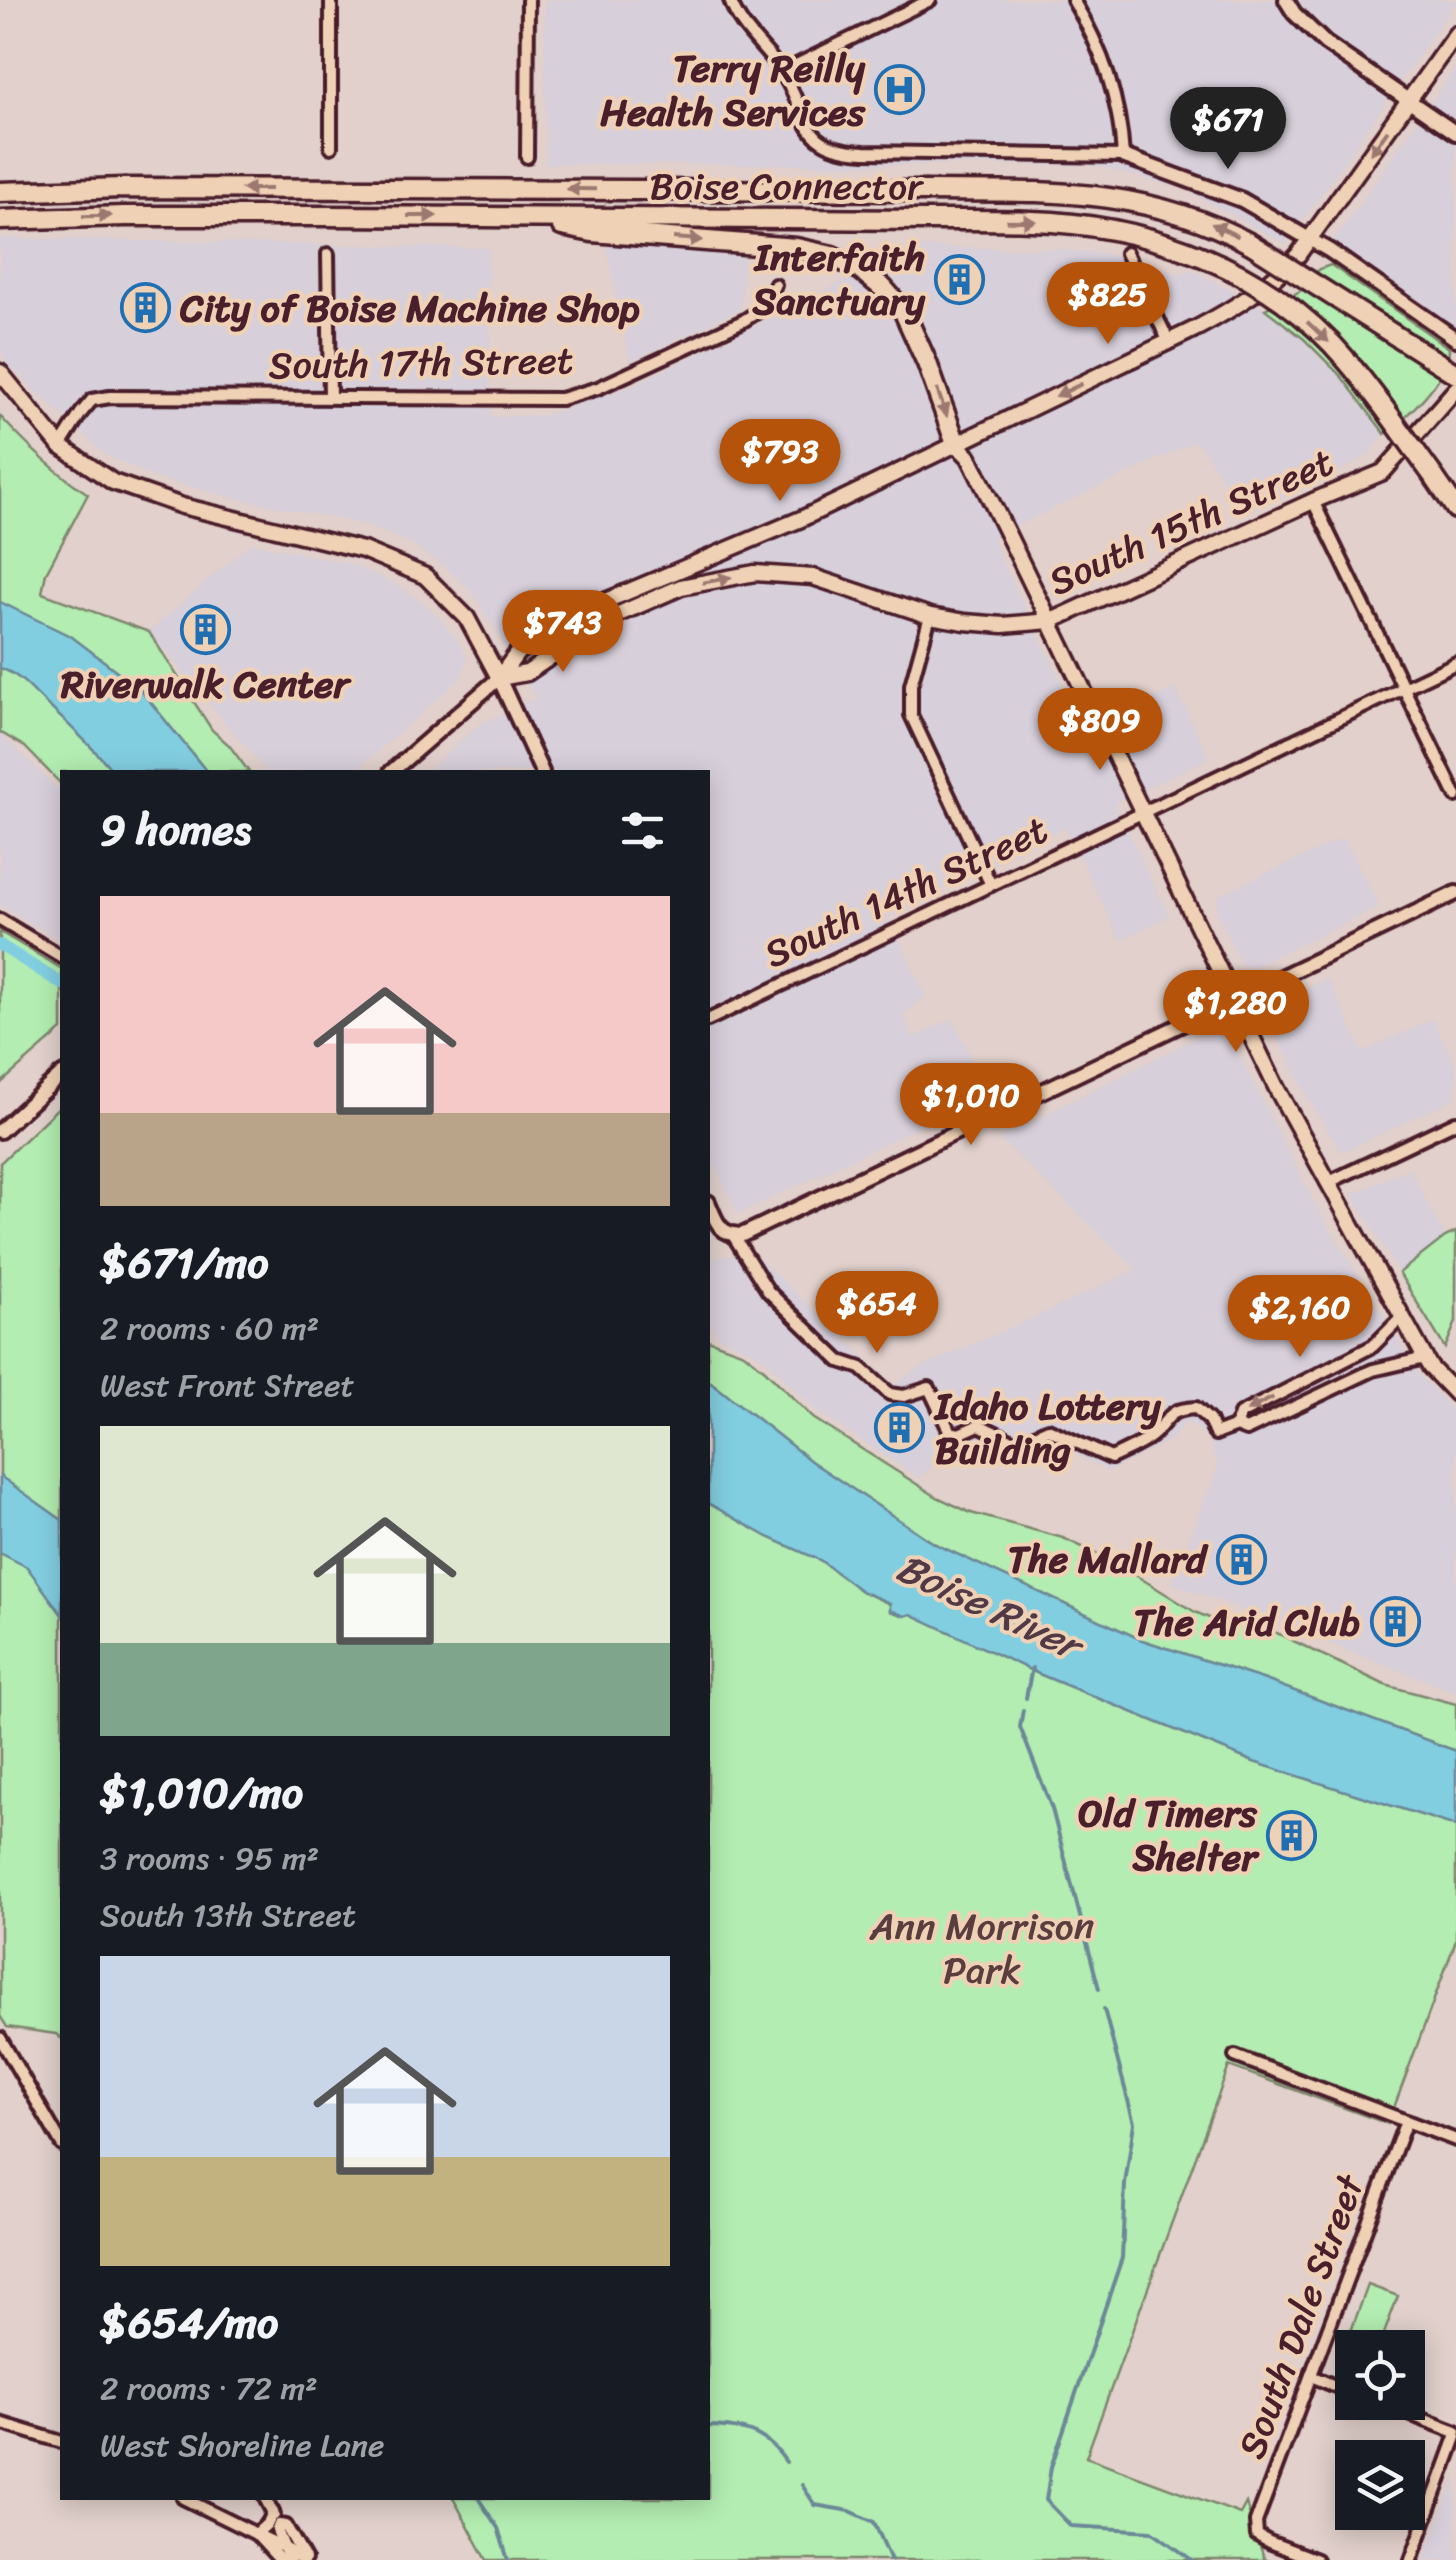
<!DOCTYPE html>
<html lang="en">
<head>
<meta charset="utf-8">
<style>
	:root { --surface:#171b24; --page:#242831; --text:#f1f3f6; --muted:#9ea1a6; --accent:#b45309 }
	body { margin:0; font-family:Sriracha,sans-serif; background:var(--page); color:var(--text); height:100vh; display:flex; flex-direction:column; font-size:38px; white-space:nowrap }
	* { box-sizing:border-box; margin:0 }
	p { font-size:32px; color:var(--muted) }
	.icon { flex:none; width:55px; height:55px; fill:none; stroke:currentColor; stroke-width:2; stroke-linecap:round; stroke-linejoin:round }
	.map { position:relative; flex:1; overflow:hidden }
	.drawer { position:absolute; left:60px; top:770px; width:650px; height:1730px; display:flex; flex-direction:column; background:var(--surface); border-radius:0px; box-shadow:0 5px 25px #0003 }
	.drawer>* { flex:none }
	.tools { position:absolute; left:1335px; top:2330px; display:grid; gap:20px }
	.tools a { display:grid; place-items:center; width:90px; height:90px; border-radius:0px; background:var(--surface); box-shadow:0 5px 25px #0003; font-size:50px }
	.price { position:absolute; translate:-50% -85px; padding:0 22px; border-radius:35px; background:var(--accent); color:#fff; font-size:32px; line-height:65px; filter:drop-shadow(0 2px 5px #0008) }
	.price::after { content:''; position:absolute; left:50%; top:60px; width:30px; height:22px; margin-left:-15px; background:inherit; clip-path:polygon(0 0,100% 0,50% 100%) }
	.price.active { background:#222; color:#fff }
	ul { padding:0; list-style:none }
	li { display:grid; align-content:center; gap:20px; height:530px; padding:0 40px }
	li span { display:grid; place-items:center; height:310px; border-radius:0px; color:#555 }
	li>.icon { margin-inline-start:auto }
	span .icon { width:180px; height:180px; fill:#fffc; stroke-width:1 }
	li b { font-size:42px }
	h2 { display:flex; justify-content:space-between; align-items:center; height:120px; padding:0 40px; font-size:42px }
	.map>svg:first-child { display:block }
	.built { fill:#d7cfda }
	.green { fill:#b3edb1; stroke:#7e866e; stroke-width:2.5 }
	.water { fill:#82cee1; stroke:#6c8898; stroke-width:2.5 }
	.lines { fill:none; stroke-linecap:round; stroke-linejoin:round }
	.stream { stroke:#6c8898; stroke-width:4 }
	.canal { stroke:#82cee1; stroke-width:12 }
	.minor-casing { stroke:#4a1f2b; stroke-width:18 }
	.tertiary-casing { stroke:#4a1f2b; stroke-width:20 }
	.secondary-casing { stroke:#4a1f2b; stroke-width:21 }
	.motorway-casing { stroke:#4a1f2b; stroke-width:25 }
	.minor { stroke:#efd1b5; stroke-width:10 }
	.tertiary { stroke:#efd1b5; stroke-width:12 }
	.secondary { stroke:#efd1b5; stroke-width:14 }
	.motorway { stroke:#efd1b5; stroke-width:18 }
	.motorway-bridge-casing { stroke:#4a1f2b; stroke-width:25; stroke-linecap:butt }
	.motorway-bridge { stroke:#efd1b5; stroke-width:18 }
	.oneway { fill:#9c7870 }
	.labels { text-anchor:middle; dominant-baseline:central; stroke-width:8; stroke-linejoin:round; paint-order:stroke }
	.poi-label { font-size:38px; font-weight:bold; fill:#4a1f2b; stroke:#efd1b5; text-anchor:end }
	.street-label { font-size:38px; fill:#4a1f2b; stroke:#efd1b5 }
	.park-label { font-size:38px; fill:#5a3e3f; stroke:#efd1b5 }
	.water-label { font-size:40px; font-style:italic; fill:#523946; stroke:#efd1b5 }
</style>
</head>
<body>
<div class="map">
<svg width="1456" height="2560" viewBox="0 0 1456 2560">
	<rect width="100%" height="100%" fill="#e1d0cb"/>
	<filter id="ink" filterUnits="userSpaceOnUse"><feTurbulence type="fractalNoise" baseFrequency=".01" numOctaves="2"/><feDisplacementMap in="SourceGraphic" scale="20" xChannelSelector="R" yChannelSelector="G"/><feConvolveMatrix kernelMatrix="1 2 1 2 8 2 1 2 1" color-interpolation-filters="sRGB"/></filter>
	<g filter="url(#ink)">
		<!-- built -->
		<g class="built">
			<path d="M545,0H1456V2L1286,244L1182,188L1091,165L546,164Z"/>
			<path d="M1456,67V330L1332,243Z"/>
			<path d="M0,238L488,248L491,417L545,415L629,387L914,247L1055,249L1099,253L1148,263L1181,275L1190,269L1265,309L1304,339L1341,376L1385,434L1367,456L1315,484L1245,513L1201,446L1194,442L991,538L1086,732L1175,688L1209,758L1114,803L1169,916L1120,940L1065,827L888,917L926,996L903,1014L913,1038L952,1019L989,1093L738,1214L708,1152V772H427L480,724L536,698L473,593L444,566L405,541L363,524L235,498L155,478L105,454L6,363L0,348Z"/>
			<path d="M606,244L744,252L740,311L732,313L630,362Z"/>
			<path d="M251,543L350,564L395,584L429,607L453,635L468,659L458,681L354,772H267L149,632Z"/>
			<path d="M0,733L62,794V941L0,906Z"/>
			<path d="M1344,838L1379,907L1252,967L1241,964L1217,912L1218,896Z"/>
			<path d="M1327,979L1363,1052L1432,1019L1456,1067V1098L1342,1152L1316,1112L1266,1015L1270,1006Z"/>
			<path d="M1223,1024L1323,1219L1421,1377L1456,1413V1692L1172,1583L1218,1466L1207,1436L1187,1422L1170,1440L1108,1472L1051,1440L1022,1458L979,1438L918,1477L819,1413L760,1355L719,1337L708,1320V1263L719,1257L754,1254L893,1384L930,1363L1053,1309L1136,1269L999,1138Z"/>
			<path d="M1409,1168L1445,1237L1399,1273L1353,1194Z"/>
			<path d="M1456,2476V2560H1424L1445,2504Z"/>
		</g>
		<!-- green -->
		<g class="green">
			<path d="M1331,265L1449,348C1450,379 1407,416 1385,434L1341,376L1304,339L1265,309L1306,288L1319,269Z"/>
			<path d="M0,416C27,446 55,472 88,494L46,573L42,593L149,632L212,730L229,745L249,772H207L139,688L72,637L0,602Z"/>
			<path d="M0,668C24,676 32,692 51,708C74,729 94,749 114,772H62V785L25,747L0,732Z"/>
			<path d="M0,932L62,969V1030L0,1084Z"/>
			<path d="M62,1104V2039L56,2034L7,2027L0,2016V1163Z"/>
			<path d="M1456,1232V1322L1445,1348L1399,1273L1445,1237Z"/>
			<path d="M708,1340L744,1353L765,1370L813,1418L937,1497L971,1513L1063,1538L1111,1560L1195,1612L1216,1621L1277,1633L1385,1685L1456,1704V1751L1265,1680L1142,1640L935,1544L812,1462L708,1380Z"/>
			<path d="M708,1503L768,1537L820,1560L861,1591L890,1604V1611L905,1616L910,1613L1039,1674L1254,1762L1456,1826V1940L1388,2124L1229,2066L1086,2457L1240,2514L1246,2503L1264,2558L1267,2560H487L453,2498H708Z"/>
			<path d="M1368,2285L1398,2296L1381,2342L1351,2331Z"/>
		</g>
		<!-- water -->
		<g class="water">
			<path d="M0,602L72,637L139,688L207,772H114C94,749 74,729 51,708C32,692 24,676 0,668Z"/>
			<path d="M708,1380L812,1462L935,1544L1142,1640L1265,1680L1456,1751V1826L1254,1762L1039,1674L911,1614L905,1616L890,1610V1603L861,1591L820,1560L768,1537L708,1503Z"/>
			<path d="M0,1476L62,1520V1615L27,1567L0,1553Z"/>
		</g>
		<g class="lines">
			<!-- stream -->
			<g class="stream">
				<path d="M1026,1698L1032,1668"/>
				<path d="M1023,1710L1020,1727L1052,1809L1099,1989"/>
				<path d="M1104,2009L1134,2123L1125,2184L1122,2258L1051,2467L1046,2500L1071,2526L1152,2531L1192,2560"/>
				<path d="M708,2426C743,2427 765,2431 786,2462"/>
				<path d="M802,2485L815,2505L850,2511L874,2522L891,2560"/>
				<path d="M478,2498L498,2528L508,2560"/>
			</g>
			<!-- canal -->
			<path class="canal" d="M0,945L62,984"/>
			<defs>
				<g id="minor">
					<path d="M730,0C740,29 764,46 781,71C810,113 796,149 865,152L1123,156C1120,101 1102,48 1073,0"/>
					<path d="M782,72L930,0"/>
					<path d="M331,147V0"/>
					<path d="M527,157L528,0"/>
					<path d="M1126,253L1169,342"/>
					<path d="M328,254L330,397"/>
					<path d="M60,446L81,413L92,400L110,397L561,399L598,388L743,321L765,307L775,285"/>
					<path d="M1313,501L1456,796"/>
					<path d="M930,616L911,685V715L991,885"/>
					<path d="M0,920L62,957"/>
					<path d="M708,1020L1456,663"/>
					<path d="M1327,1183L1456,1122"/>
					<path d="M733,1235L768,1291L840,1361L861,1368L890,1394L904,1396L929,1388L950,1432L959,1434L979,1425L1017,1443L1048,1429L1111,1458C1126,1451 1143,1444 1155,1433C1172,1415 1168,1410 1196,1408L1209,1420L1215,1434L1236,1426L1246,1430L1373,1370L1425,1358"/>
					<path d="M1236,1426L1240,1414L1373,1346L1402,1317"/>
					<path d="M0,2038L62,2145"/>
					<path d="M1235,2056L1456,2140"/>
					<path d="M1311,2376L1352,2393"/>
					<path d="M1378,2402L1456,2432"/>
					<path d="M0,2423L62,2442"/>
					<path d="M183,2498L256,2534L268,2523L273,2512"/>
					<path d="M265,2498L274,2515"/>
					<path d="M280,2560L256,2534L283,2547L302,2560"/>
					<path d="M289,2560L277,2530L279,2525L286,2526L305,2559"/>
					<path d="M1316,2560L1269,2542L1257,2535L1256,2522L1406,2121"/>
					<path d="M1411,2560L1456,2437"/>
				</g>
				<g id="tertiary">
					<path d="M1286,0L1294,13L1325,43L1456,133"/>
					<path d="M1123,156L1242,200L1330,251L1456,339"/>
					<path d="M391,772L499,678L542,772"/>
					<path d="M0,1131L62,1074"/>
					<path d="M708,1202C716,1220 718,1235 742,1235L1456,893"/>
				</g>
				<g id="secondary">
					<path d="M0,372L60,446L113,482L182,506L363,550L425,576L467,618L499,678"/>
					<path d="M956,444L969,457L1007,533L1278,1091L1430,1367L1456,1394"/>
					<path d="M499,678L518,652L596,605L801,519L1197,328C1235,308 1268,287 1298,255L1456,34"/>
					<path d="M499,678L527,673L605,620L681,587L755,573L813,577L930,616L965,622L1003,625L1051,621L1313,501L1383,472L1456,389"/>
				</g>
				<g id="motorway">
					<path d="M0,192L123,188L924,191"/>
					<path d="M0,220L124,216H327L924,220"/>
					<path d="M562,226L592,232L796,248L832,256L861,270L883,288L904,312L927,363L956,444"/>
					<path d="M1434,477L1456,509"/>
				</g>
			</defs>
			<!-- minor casing -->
			<use href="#minor" class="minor-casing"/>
			<!-- tertiary casing -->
			<use href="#tertiary" class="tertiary-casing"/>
			<!-- secondary casing -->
			<use href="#secondary" class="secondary-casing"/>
			<!-- motorway casing -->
			<use href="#motorway" class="motorway-casing"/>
			<!-- minor -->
			<use href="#minor" class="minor"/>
			<!-- tertiary -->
			<use href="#tertiary" class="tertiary"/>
			<!-- secondary -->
			<use href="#secondary" class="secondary"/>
			<!-- motorway -->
			<use href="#motorway" class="motorway"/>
			<defs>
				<g id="motorway-bridge">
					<path d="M924,191C1043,192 1141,185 1251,244L1456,374"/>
					<path d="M924,220C967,220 1010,219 1053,222C1157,230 1259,268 1332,344C1370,385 1401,432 1434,477"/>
				</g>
			</defs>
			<!-- motorway-bridge casing -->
			<use href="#motorway-bridge" class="motorway-bridge-casing"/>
			<!-- motorway-bridge -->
			<use href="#motorway-bridge" class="motorway-bridge"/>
		</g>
		<!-- one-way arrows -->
		<defs><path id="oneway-solid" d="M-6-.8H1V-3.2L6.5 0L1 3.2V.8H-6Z" transform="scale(2.5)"/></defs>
		<g class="oneway">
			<use href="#oneway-solid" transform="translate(1379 142) rotate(126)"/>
			<use href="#oneway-solid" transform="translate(256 189) rotate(-180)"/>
			<use href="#oneway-solid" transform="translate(581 189) rotate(-179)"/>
			<use href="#oneway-solid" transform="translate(97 216) rotate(-1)"/>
			<use href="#oneway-solid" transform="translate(422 216)"/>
			<use href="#oneway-solid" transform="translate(1021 221) rotate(1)"/>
			<use href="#oneway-solid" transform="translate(1225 230) rotate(-154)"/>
			<use href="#oneway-solid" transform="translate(688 239) rotate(4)"/>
			<use href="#oneway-solid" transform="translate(1318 332) rotate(43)"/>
			<use href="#oneway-solid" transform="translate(1069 390) rotate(154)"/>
			<use href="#oneway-solid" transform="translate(942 403) rotate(70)"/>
			<use href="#oneway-solid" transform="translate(717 580) rotate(-11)"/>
			<use href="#oneway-solid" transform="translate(1260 1404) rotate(153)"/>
		</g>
	</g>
	<!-- icons -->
	<defs>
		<symbol id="hospital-ring" viewBox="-11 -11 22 22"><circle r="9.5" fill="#efd1b5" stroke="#1f6fb2" stroke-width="1.5"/><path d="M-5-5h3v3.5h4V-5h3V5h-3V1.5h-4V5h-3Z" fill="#1f6fb2"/></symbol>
		<symbol id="building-ring" viewBox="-11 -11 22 22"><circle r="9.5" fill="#efd1b5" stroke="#1f6fb2" stroke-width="1.5"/><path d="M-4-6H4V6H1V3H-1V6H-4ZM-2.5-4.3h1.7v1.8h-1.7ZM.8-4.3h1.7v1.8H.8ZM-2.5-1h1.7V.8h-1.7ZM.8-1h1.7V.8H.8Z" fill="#1f6fb2"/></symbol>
	</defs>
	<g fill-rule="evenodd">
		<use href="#hospital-ring" x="872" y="62" width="55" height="55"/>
		<use href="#building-ring" x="932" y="252" width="55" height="55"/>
		<use href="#building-ring" x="118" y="280" width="55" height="55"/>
		<use href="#building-ring" x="178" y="602" width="55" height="55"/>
		<use href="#building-ring" x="872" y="1400" width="55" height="55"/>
		<use href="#building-ring" x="1214" y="1532" width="55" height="55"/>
		<use href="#building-ring" x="1368" y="1594" width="55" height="55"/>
		<use href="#building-ring" x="1264" y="1808" width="55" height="55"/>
	</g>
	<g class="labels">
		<!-- poi labels -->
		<g class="poi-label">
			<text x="865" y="68">Terry Reilly<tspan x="865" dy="44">Health Services</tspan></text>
			<text x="925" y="257">Interfaith<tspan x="925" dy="44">Sanctuary</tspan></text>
			<text x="180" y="308" text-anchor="start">City of Boise Machine Shop</text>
			<text x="205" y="684" text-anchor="middle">Riverwalk Center</text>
			<text x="935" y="1406" text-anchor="start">Idaho Lottery<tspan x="935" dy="44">Building</tspan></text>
			<text x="1206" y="1559">The Mallard</text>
			<text x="1360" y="1622">The Arid Club</text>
			<text x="1257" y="1813">Old Timers<tspan x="1257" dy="44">Shelter</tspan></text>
		</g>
		<!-- street labels -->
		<g class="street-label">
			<text x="786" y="186">Boise Connector</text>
			<text transform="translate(421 363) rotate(-1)">South 17th Street</text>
			<text transform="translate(1191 522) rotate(-24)">South 15th Street</text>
			<text transform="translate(906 892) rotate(-25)">South 14th Street</text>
			<text transform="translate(1301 2317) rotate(-70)">South Dale Street</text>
		</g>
		<!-- park labels -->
		<g class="park-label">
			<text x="982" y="1926">Ann Morrison<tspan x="982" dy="44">Park</tspan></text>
		</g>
		<!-- water labels -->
		<g class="water-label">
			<text transform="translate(988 1606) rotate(25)">Boise River</text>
		</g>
	</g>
</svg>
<div class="tools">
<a><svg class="icon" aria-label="locate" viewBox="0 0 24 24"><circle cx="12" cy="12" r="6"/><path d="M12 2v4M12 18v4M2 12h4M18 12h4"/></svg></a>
<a><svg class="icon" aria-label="layers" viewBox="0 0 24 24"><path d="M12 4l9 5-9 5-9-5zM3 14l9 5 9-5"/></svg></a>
</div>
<b class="price active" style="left:1228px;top:172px">$671</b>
<b class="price" style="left:1108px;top:347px">$825</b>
<b class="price" style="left:780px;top:504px">$793</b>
<b class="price" style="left:563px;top:675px">$743</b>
<b class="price" style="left:1100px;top:773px">$809</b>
<b class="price" style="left:1236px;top:1055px">$1,280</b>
<b class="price" style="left:971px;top:1148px">$1,010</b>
<b class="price" style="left:877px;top:1356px">$654</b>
<b class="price" style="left:1300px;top:1360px">$2,160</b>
<section class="drawer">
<h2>9 homes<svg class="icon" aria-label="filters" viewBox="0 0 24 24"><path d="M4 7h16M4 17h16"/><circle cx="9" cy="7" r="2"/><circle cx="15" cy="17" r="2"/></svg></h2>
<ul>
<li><span style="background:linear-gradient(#f6c9c9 70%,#b9a48a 0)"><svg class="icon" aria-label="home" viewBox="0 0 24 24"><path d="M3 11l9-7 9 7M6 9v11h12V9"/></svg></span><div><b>$671/mo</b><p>2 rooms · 60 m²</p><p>West Front Street</p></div></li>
<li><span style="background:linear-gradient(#dfe7d0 70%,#7fa58c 0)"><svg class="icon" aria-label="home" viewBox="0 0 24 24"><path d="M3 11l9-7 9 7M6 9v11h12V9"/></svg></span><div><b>$1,010/mo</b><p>3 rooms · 95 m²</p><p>South 13th Street</p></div></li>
<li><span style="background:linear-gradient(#c9d6e8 65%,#c2b280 0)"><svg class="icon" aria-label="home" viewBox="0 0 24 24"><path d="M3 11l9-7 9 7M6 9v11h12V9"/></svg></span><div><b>$654/mo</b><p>2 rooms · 72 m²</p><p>West Shoreline Lane</p></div></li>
</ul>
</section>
</div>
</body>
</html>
